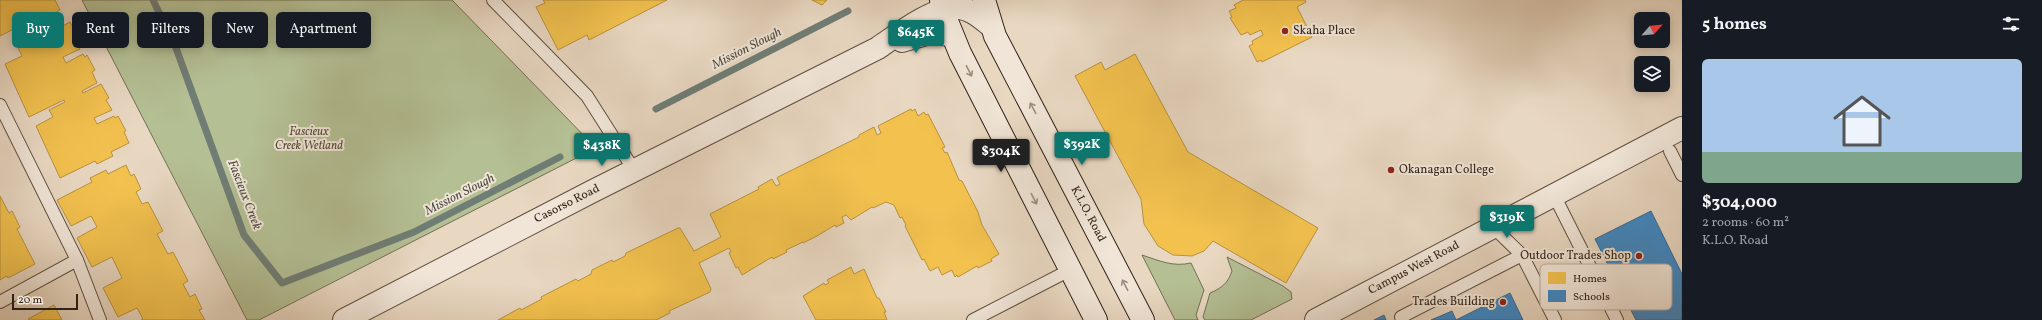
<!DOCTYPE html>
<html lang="en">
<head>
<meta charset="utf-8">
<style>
	:root { --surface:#171b24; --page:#20242c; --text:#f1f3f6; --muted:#9ea1a6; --line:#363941; --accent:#0f766e }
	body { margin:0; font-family:Vollkorn,serif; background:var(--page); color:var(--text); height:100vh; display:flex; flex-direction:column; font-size:15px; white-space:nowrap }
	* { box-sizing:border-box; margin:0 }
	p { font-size:13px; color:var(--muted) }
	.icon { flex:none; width:22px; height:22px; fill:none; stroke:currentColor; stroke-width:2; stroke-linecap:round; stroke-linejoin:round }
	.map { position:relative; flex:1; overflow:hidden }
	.sheet { display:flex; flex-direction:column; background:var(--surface); width:360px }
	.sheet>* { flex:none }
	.top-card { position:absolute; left:12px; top:12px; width:380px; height:36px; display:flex; gap:8px }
	.needle { width:26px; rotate:63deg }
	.buttons { position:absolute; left:1634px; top:12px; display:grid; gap:8px }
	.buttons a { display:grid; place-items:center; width:36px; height:36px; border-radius:6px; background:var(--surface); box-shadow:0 2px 10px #0003; font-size:20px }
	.scale { position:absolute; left:12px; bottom:10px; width:66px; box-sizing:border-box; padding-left:4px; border:2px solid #322216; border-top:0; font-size:11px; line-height:14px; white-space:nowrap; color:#322216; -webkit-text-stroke:3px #f0e5d7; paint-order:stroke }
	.price { position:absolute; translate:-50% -34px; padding:0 9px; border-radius:4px; background:var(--accent); color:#fff; font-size:13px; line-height:26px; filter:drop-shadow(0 1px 2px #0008) }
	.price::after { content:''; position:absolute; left:50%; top:24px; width:12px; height:9px; margin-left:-6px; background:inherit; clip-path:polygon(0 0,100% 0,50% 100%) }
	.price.active { background:#222; color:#fff }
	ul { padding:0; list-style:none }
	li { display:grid; align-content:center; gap:8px; height:212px; padding:0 20px }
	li+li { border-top:1px solid var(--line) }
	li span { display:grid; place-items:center; height:124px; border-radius:6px; color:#555 }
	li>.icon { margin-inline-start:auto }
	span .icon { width:72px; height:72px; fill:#fffc; stroke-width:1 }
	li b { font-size:17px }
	h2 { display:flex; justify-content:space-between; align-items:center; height:48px; padding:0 20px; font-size:17px }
	.chip { padding:0 14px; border-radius:6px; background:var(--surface); box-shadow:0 2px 10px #0003; font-size:14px; line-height:36px }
	.chip.active { background:var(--accent); color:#fff }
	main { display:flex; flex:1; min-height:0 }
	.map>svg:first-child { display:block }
	.green { fill:#b4bf94; stroke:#737055 }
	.homes { fill:#f2c14e; stroke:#b8913d }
	.schools { fill:#3f88c5; stroke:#3b6990 }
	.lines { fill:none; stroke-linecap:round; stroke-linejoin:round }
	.stream { stroke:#6f7d75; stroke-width:7 }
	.lane-casing { stroke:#604f41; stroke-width:14 }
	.street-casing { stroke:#604f41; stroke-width:24 }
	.secondary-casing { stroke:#322216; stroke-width:24 }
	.lane { stroke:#f0e5d7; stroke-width:12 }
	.street { stroke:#f0e5d7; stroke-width:22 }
	.secondary { stroke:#f0e5d7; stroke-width:22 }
	.oneway { stroke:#9a8d80 }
	.poi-dot { fill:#8f2418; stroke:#f0e5d7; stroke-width:1.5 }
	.labels { text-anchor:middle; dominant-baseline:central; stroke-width:4; stroke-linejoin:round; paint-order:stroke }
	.poi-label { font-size:12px; fill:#322216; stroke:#f0e5d7; text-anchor:start }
	.park-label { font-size:12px; font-style:italic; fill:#524936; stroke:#f0e5d7 }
	.street-label { font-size:12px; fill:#322216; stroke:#f0e5d7 }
	.water-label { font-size:13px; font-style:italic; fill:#504f45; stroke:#f0e5d7 }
	.key { fill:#f0e5d7; stroke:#b7aa9d; stroke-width:1 }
	.key-label { font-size:11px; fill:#322216 }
</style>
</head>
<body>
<main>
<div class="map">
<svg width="1682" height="320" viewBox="0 0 1682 320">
	<rect width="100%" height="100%" fill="#e8d7c1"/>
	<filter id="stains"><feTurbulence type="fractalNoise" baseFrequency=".005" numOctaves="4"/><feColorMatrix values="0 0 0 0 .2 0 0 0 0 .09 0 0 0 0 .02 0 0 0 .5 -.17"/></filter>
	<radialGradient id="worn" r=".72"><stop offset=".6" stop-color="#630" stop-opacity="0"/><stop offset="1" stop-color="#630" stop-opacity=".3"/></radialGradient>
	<!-- green -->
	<g class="green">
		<path d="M82,0H452L596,148L259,320H247Z"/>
		<path d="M1142,255C1160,261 1173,267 1191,263L1204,290L1196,315L1198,320H1175Z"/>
		<path d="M1227,257L1283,286L1291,292L1292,299L1251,320H1205L1203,317L1210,293C1222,288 1228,283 1232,271Z"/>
	</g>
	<!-- homes -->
	<g class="homes">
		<path d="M0,0H55L60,10L28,27L26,23L0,36Z"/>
		<path d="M543,0H667L589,40L587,35L558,50L536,7L545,3Z"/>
		<path d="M812,0H827L822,5Z"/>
		<path d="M1243,0H1305L1306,2L1297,7L1312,37L1262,62L1261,60L1257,62L1249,46L1253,44L1252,41L1263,35L1261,30L1250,35L1248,32L1241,35L1230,18L1232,17L1229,11L1236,8L1234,5Z"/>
		<path d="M70,22L78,37L75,38L80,49L63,57L66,63L83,54L85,57L87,55L95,70L92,72L97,83L82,91L83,93L101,84L109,98L106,100L112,110L94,118L97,124L114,116L115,118L118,116L126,131L124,132L129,143L111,152L113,156L97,164L95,161L60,178L36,126L53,117L49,110L65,102L64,100L29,117L5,64L22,56L18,48L35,40L34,36L48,29L50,33Z"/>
		<path d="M1135,54L1188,152L1318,228L1286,283L1213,241L1204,251L1192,256L1173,255L1158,246L1144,224L1141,199L1075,76L1101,62L1105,70Z"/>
		<path d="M911,109L912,111L915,109L918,116L924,112L926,115L928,114L945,147L942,148L945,153L947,152L959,180L962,181L978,212L982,225L999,254L991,259L992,261L978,268L977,266L958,277L957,275L955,277L952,270L942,275L938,267L930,271L924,259L922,260L905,226L906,225L902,217L900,218L894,205L886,202L873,208L872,207L851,220L846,215L842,217L844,223L836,227L835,225L817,236L803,243V242L786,250L787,252L773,259L772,257L742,275L738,267L736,268L729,253L731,252L729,248L699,263L711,289L710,292L669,311L670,313L656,320H498L520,308L521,310L542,299L541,297L576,279L578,281L591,274L592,270L612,260L613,262L625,256L626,253L678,228H680L694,251L721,237L710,214L759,189L758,187L772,179L776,186L780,184L777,178L778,177L859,137V135L874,127L877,135L881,133L878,126Z"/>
		<path d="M126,165L131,176L134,174L141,189L136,192L142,204L148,202L163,231L157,234L168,254L173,252L188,281L183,284L190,297L195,294L202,309L199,310L205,320H141L143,319L137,308L118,317L103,288L122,278L112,257L92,267L77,238L97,227L91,216L71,226L57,200L92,182L90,178L106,170L108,174Z"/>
		<path d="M0,196L9,213L12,211L20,227L17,229L35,264L8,278L7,276L0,280Z"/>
		<path d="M851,267L854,274L864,269L877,298H879L886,312H884L887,320H816L803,296L824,283L825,285L829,283L827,280Z"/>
		<path d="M54,305L62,320H29L28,319Z"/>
	</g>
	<!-- schools -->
	<g class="schools">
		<path d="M1651,211L1682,274V320H1636L1595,239Z"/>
		<path d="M1510,293L1523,320H1431L1452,311L1456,320Z"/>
		<path d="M1384,315L1386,320H1374Z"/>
	</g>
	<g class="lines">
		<!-- stream -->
		<g class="stream">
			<path d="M153,0L176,48L244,235L282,283L414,232L560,157"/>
			<path d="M656,109L848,11"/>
		</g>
		<defs>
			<g id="lane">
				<path d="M493,0L587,96L634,170"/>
				<path d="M0,105L77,260"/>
				<path d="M1670,151L1682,175"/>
				<path d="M1554,195L1617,320"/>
				<path d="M1493,227L1522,255L1555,320"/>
				<path d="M0,302L77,260L100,320"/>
				<path d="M1401,317L1522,255"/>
				<path d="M973,320L1070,270"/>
			</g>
			<g id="street">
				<path d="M902,41L930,33L952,35"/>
				<path d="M344,320L593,191L878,48C897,35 933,7 957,8C970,8 981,18 991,26"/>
				<path d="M1316,320L1682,128"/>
			</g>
			<g id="secondary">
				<path d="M941,0L942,9L960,53L1096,320"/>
				<path d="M984,0L995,36L1143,320"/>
			</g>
		</defs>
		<!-- lane casing -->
		<use href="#lane" class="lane-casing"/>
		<!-- street casing -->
		<use href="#street" class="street-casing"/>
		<!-- secondary casing -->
		<use href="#secondary" class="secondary-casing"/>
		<!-- lane -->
		<use href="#lane" class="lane"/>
		<!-- street -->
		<use href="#street" class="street"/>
		<!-- secondary -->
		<use href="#secondary" class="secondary"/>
	</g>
	<!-- one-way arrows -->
	<defs><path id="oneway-shaft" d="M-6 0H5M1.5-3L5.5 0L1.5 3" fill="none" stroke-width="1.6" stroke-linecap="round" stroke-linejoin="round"/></defs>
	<g class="oneway">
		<use href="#oneway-shaft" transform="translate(969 71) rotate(63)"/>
		<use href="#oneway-shaft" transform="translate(1033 108) rotate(-118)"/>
		<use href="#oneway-shaft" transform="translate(1034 199) rotate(63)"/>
		<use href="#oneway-shaft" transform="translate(1125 285) rotate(-117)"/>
	</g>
	<!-- markers -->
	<g class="poi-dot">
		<circle cx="1285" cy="31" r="4"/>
		<circle cx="1391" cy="170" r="4"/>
		<circle cx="1639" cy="256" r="4"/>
		<circle cx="1503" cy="302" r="4"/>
	</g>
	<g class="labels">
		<!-- poi labels -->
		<g class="poi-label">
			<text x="1293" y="31">Skaha Place</text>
			<text x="1399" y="170">Okanagan College</text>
			<text x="1631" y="256" text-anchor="end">Outdoor Trades Shop</text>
			<text x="1495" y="302" text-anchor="end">Trades Building</text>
		</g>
		<!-- park labels -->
		<g class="park-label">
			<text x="309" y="132">Fascieux<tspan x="309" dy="14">Creek Wetland</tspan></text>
		</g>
		<!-- street labels -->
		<g class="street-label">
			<text transform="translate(567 204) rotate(-27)">Casorso Road</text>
			<text transform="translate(1088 214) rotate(62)">K.L.O. Road</text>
			<text transform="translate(1414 268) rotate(-28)">Campus West Road</text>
		</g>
		<!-- water labels -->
		<g class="water-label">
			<text transform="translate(747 49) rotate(-27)">Mission Slough</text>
			<text transform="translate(244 195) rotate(69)">Fascieux Creek</text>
			<text transform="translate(460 195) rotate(-27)">Mission Slough</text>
		</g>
	</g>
	<!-- legend -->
	<rect x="1540" y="264" width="132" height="46" rx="6" class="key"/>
	<rect x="1548" y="272" width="18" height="12" fill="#f2c14e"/>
	<rect x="1548" y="290" width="18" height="12" fill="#3f88c5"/>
	<g class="key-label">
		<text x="1573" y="282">Homes</text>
		<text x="1573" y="300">Schools</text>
	</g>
	<rect width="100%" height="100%" filter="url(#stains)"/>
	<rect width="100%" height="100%" fill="url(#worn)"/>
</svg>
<div class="buttons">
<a><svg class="needle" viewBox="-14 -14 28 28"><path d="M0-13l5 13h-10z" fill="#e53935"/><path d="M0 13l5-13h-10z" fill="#9ea1a6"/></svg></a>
<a><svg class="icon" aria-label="layers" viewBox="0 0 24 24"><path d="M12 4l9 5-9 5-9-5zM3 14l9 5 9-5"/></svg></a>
</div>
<div class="scale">20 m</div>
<b class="price" style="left:916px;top:54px">$645K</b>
<b class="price" style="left:1082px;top:166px">$392K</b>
<b class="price" style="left:602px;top:167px">$438K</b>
<b class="price active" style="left:1001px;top:173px">$304K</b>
<b class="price" style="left:1507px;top:239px">$319K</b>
<div class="top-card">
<a class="chip active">Buy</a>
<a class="chip">Rent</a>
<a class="chip">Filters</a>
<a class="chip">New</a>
<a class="chip">Apartment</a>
</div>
</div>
<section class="sheet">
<h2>5 homes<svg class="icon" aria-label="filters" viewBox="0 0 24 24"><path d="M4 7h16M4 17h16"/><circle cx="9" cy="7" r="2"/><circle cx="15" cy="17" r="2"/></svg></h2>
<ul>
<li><span style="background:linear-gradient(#a9c7e8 75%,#7fa58c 0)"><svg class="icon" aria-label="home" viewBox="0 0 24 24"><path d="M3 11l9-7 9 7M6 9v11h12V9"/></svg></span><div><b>$304,000</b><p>2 rooms · 60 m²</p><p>K.L.O. Road</p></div></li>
</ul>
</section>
</main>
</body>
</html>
